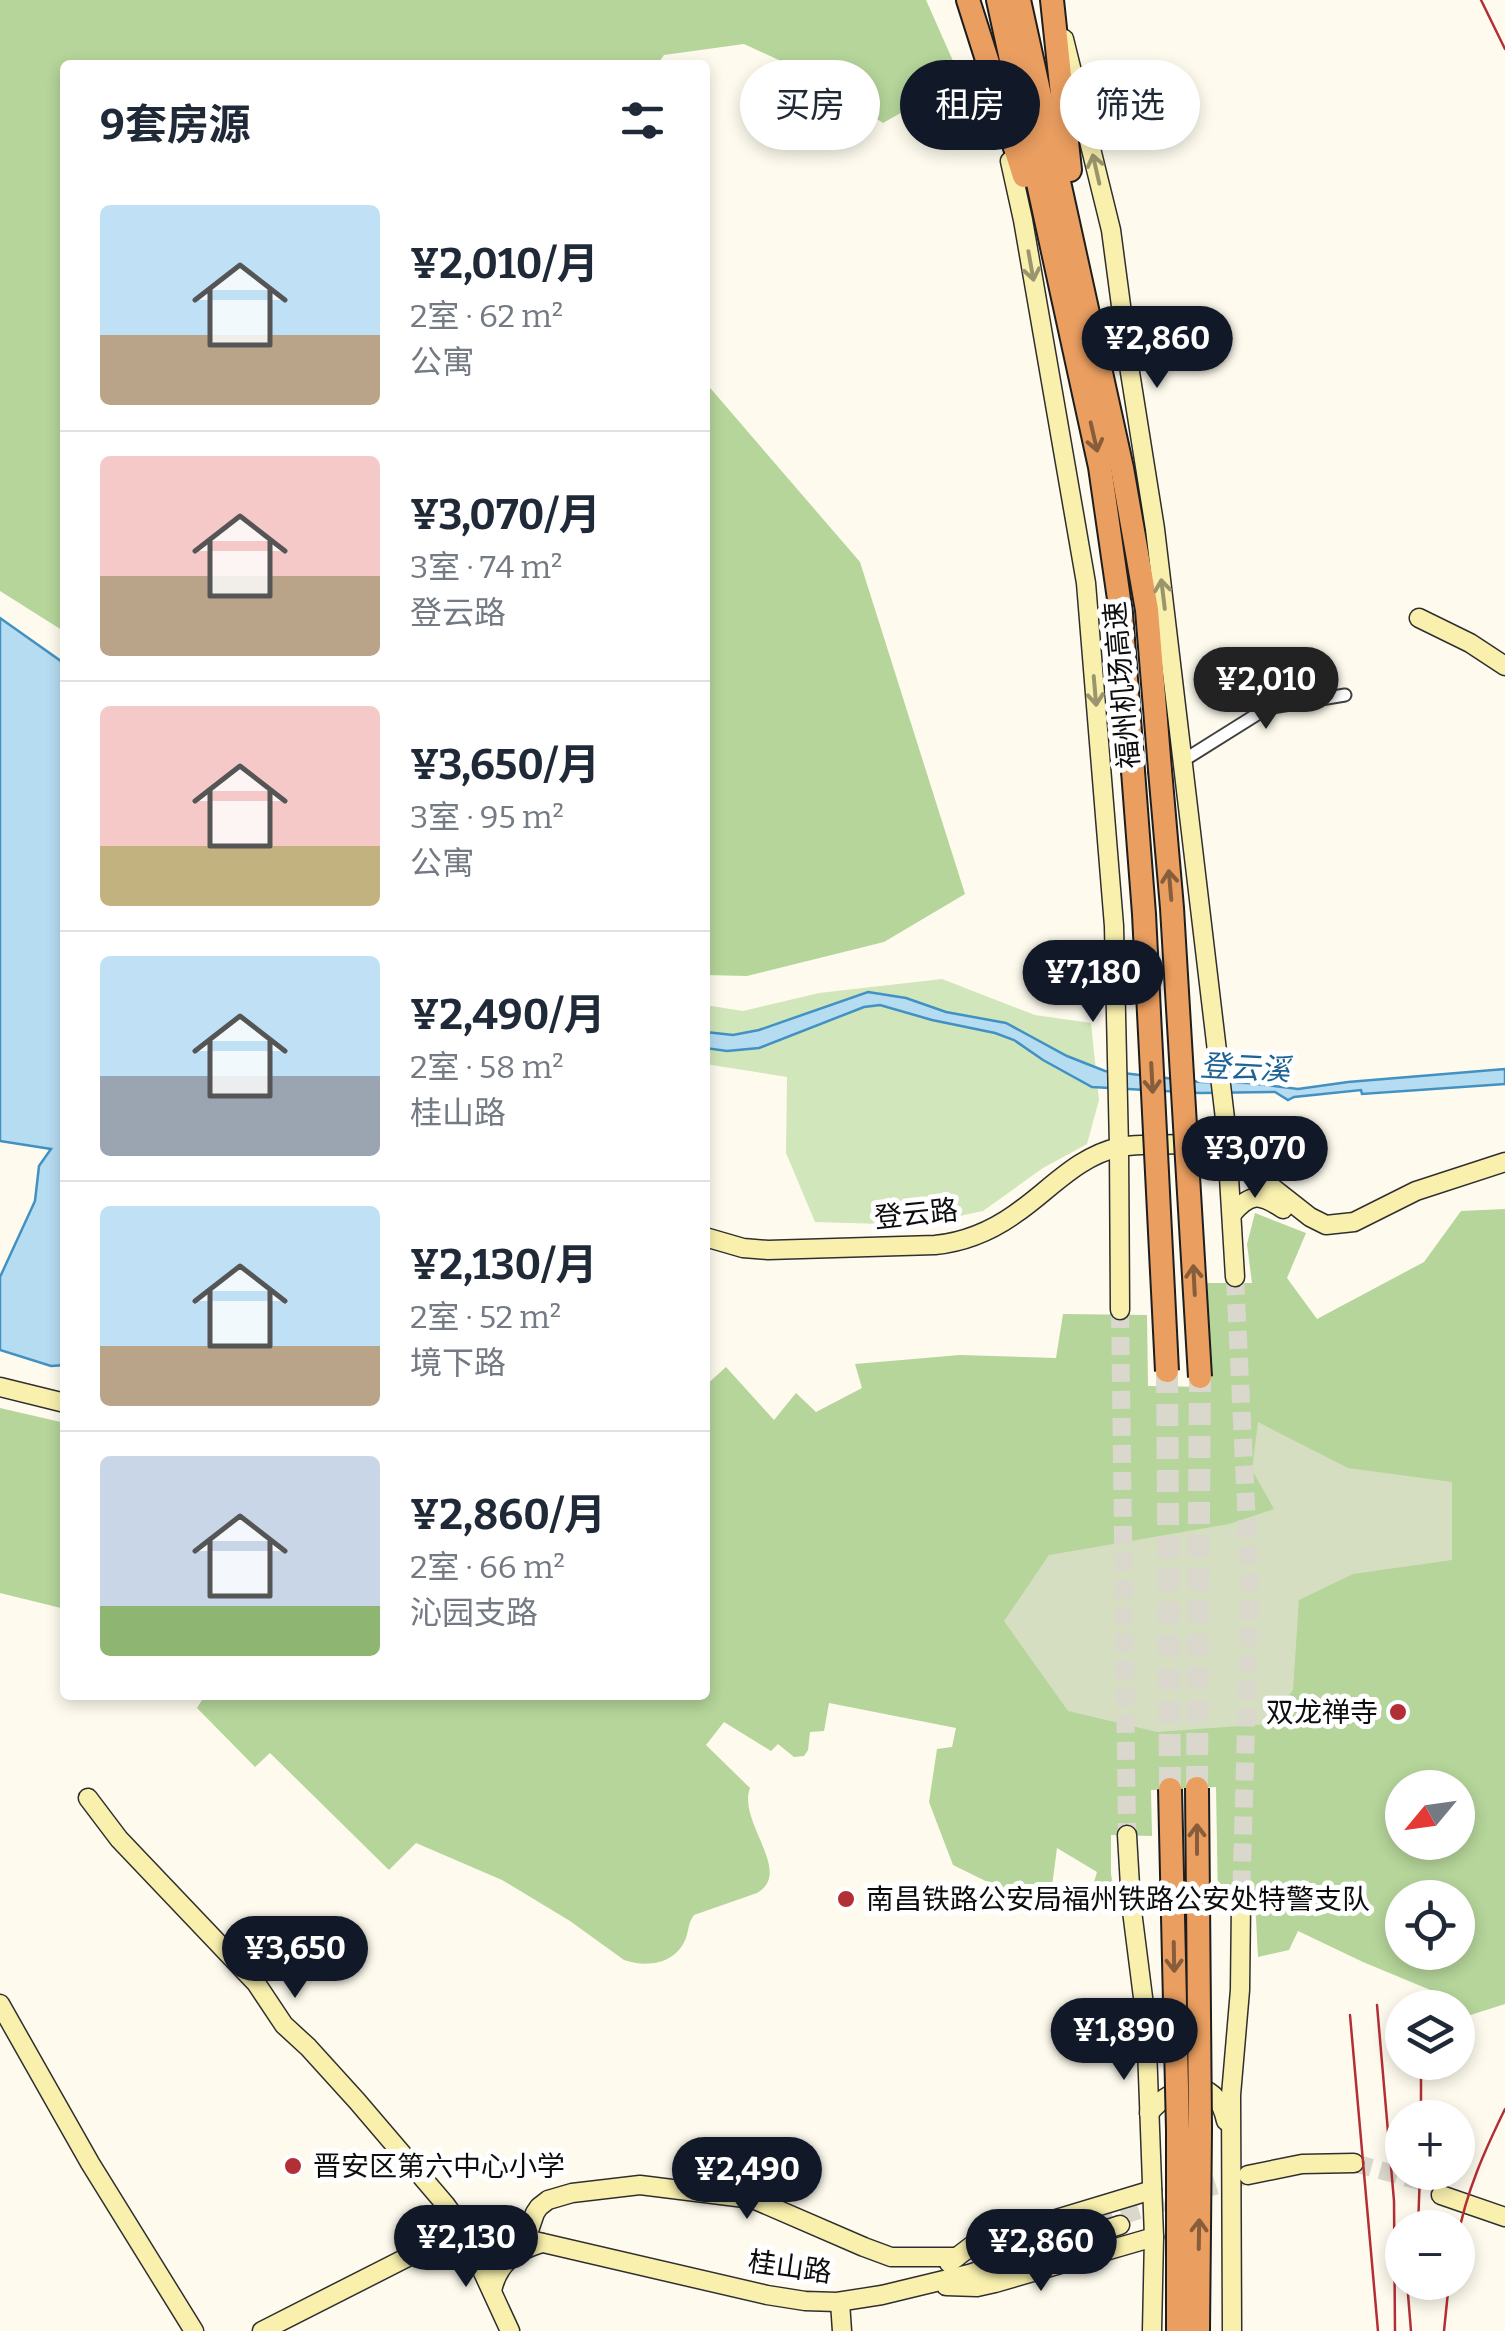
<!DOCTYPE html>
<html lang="zh">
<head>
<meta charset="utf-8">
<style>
	:root { --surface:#fff; --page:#f6f6f7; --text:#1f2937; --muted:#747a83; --line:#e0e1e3; --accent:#111827 }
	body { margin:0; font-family:Bitter,"Noto Sans SC",serif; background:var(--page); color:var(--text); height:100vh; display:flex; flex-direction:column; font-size:38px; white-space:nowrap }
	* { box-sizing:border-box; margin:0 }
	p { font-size:32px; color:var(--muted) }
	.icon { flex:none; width:55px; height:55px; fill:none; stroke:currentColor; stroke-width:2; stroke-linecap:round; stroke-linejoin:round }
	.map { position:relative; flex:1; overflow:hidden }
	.panel { position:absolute; left:60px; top:60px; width:650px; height:1640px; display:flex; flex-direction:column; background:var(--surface); border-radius:10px; box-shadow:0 5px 15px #0003 }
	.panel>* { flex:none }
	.hud { position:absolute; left:740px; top:60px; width:615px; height:90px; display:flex; gap:20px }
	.needle { width:65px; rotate:241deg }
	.tools { position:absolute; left:1385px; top:1770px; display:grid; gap:20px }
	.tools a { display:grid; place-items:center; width:90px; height:90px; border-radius:50%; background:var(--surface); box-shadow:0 5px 15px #0003; font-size:50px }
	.price { position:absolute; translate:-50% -85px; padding:0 22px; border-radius:35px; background:var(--accent); color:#fff; font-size:32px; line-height:65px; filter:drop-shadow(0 2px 5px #0008) }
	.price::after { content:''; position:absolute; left:50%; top:60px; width:30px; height:22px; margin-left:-15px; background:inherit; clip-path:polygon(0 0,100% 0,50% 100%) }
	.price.on { background:#222; color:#fff }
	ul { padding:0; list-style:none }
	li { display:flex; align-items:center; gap:30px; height:250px; padding:0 40px }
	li+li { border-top:2px solid var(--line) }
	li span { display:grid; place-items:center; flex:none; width:280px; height:200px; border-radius:10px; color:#555 }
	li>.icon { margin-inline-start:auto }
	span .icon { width:120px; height:120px; fill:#fffc; stroke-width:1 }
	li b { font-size:42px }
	h2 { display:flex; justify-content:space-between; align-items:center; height:120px; padding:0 40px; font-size:42px }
	.pill { padding:0 35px; border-radius:45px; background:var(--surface); box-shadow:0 5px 15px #0003; font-size:35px; line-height:90px }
	.pill.on { background:var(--accent); color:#fff }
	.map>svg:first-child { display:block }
	.green { fill:#d1e6ba }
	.forest { fill:#b5d59a; fill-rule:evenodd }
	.cemetery { fill:#d5dec1 }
	.water { fill:#b6dcf2; stroke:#4291c3; stroke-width:2.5 }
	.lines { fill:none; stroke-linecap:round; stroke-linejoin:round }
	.secondary-tunnel { stroke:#dad7cc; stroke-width:18; stroke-dasharray:18 9; stroke-linecap:butt }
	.highway-tunnel { stroke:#dad7cc; stroke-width:22; stroke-dasharray:22 11; stroke-linecap:butt }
	.street-casing { stroke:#404040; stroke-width:15 }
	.secondary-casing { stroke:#2f2f2f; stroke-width:21 }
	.highway-casing { stroke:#1e1e1e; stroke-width:26 }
	.street { stroke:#fff; stroke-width:11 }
	.secondary { stroke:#f9f0ae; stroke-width:18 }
	.highway { stroke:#ea9e60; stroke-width:22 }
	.rail { stroke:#b32f36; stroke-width:2.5 }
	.highway-bridge-casing { stroke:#1e1e1e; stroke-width:26; stroke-linecap:butt }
	.highway-bridge { stroke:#ea9e60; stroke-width:22 }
	.oneway { stroke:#9b956e }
	.oneway2 { stroke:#875d3b }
	.poi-dot { fill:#b32f36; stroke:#fff; stroke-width:4 }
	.labels { text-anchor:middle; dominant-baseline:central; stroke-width:10; stroke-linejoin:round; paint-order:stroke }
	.street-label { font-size:28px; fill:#0d0d0d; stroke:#fff }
	.poi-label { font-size:28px; fill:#0d0d0d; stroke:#fff; text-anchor:start }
	.water-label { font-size:30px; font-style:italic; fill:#1f6396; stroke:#fff }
</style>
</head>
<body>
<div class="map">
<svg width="1505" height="2331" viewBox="0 0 1505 2331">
	<rect width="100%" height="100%" fill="#fefbee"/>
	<!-- green -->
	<path class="green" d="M942,979L1035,1015L1091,1023L1099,1100L1087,1144L1043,1168L983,1211L916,1225L815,1222L786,1153L787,1077L705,1064V1005L743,1011L819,993Z"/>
	<!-- forest -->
	<g class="forest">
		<path d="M0,0H926L961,79L883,123L811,75L744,44L664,55L657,65H65V632L0,591Z"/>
		<path d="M705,382L860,562L965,894L884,942L747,976L705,975Z"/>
		<path d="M1505,1209V2004L1458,2019V2008L1440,2007V1994L1363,1962L1298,1931L1289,1950L1258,1957L1255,1900L1218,1902L1216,1787L1151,1790L1152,1836L1111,1835V1874L1116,1903H1088L1097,1872L1057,1848L1051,1894L1010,1893L953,1865L929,1802L937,1749L952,1747L956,1728L829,1703L824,1731L810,1732L808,1750L804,1756L794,1757L778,1744L771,1751L724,1722L706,1745L750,1788C737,1822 794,1872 757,1893L694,1915C688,1923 689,1929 686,1938C676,1964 647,1968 624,1960L570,1921L502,1880L416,1843L389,1870L270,1753L255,1767L197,1708L205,1695H705V1386L726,1367L774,1420L796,1393L816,1412L862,1388L855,1364L960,1355L1056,1358L1063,1314L1147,1315L1148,1386L1208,1387L1207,1283H1252L1247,1244L1255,1213L1306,1233L1287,1278L1317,1319L1424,1262L1461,1211ZM1402,1788H1458V1842H1402ZM1402,1898H1458V1952H1402Z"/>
		<path d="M0,1408L65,1423V1609L0,1593Z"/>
	</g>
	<!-- cemetery -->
	<path class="cemetery" d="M1258,1422L1348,1468L1452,1482V1560L1353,1574L1299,1600L1293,1690L1267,1724L1157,1732L1068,1711L1004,1621L1049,1555L1229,1524L1274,1509L1252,1470Z"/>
	<!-- water -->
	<g class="water">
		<path d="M0,618L65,664V1365L51,1366L0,1350V1277L35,1201L39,1166L51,1149L0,1141Z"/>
		<path d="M868,992L906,998L946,1012L1006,1023L1067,1056L1105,1071L1201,1082L1250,1083L1298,1089L1348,1082L1505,1069V1084L1362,1094L1361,1090L1294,1097L1288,1100L1275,1092L1200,1093L1092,1087L1043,1060L1014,1040L995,1033L932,1020L880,1005L864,1007L759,1048L727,1051L705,1048V1032L733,1035L759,1030Z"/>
	</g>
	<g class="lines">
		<!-- secondary-tunnel -->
		<g class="secondary-tunnel">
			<path d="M1235,1277L1250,1587L1241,1904"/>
			<path d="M1120,1310L1127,1835"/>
			<path d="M1354,2163L1442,2187"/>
			<path d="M1096,2224L1242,2177"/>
		</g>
		<!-- highway-tunnel -->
		<g class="highway-tunnel">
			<path d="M1167,1371L1170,1789"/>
			<path d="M1197,1788L1200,1377"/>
		</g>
		<defs>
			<path id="street" d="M1184,760L1267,708L1345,695"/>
			<g id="secondary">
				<path d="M1064,39L1111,230L1129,366L1155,529L1226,1127L1235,1277"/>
				<path d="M1010,161L1023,220L1086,583L1114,926L1119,1147L1120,1310"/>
				<path d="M1419,618L1470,643L1505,666"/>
				<path d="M1232,1214C1251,1192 1260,1194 1283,1209"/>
				<path d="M705,1237L743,1248L768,1250L935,1245C964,1242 991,1231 1015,1214C1049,1191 1077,1156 1120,1147C1143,1143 1182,1145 1207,1144L1227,1152L1310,1217L1326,1225L1354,1222L1416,1191L1505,1162"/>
				<path d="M0,1387L65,1403"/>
				<path d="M88,1798L119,1839L256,1983L284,2025L308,2047L357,2101L445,2204L463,2229L510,2331"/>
				<path d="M1127,1835L1131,1903L1146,2021L1154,2237L1152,2331"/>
				<path d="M0,2004L90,2163L194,2331"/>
				<path d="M1149,2113C1174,2083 1216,2073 1226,2121"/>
				<path d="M1248,2175L1302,2164L1354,2163"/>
				<path d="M1441,2195L1505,2217"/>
				<path d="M526,2239L535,2213L539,2207L548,2200L572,2193L640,2185L753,2199L864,2247L891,2257H957"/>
				<path d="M949,2263L974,2244L1152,2190"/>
				<path d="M946,2286L977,2287L995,2283L1154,2237"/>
				<path d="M492,2291C498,2262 516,2251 542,2243"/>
				<path d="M840,2302L842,2331"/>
				<path d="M262,2331L463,2229H480L526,2239L767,2295L805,2301L837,2302L882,2295L969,2274L1120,2225"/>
				<path d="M1232,2331L1231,2095L1240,1990L1241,1904"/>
			</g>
			<g id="highway">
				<path d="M968,0L1024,176"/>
				<path d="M998,0L1100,467L1121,613L1133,771"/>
				<path d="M1019,0L1122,468L1147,610L1160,770"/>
				<path d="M1052,0L1070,170"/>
			</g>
		</defs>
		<!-- street casing -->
		<use href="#street" class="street-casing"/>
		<!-- secondary casing -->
		<use href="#secondary" class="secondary-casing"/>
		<!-- highway casing -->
		<use href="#highway" class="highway-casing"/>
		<!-- street -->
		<use href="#street" class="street"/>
		<!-- secondary -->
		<use href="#secondary" class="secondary"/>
		<!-- highway -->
		<use href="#highway" class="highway"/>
		<!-- rail -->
		<g class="rail">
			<path d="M1481,0L1505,49"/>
			<path d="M1377,2005L1394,2201L1395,2331"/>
			<path d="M1350,2015L1378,2331"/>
			<path d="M1421,2118V2062"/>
			<path d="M1418,2228L1420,2172"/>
			<path d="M1458,2237C1466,2192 1485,2150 1505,2109"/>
			<path d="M1407,2282L1411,2331"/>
			<path d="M1444,2331L1449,2282"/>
		</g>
		<defs>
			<g id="highway-bridge">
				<path d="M1160,770L1172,908L1200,1377"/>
				<path d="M1133,771L1144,914L1167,1371"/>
				<path d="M1197,1788L1200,2128L1198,2331"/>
				<path d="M1170,1789L1178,2130V2331"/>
			</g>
		</defs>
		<!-- highway-bridge casing -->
		<use href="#highway-bridge" class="highway-bridge-casing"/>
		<!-- highway-bridge -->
		<use href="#highway-bridge" class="highway-bridge"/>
	</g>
	<!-- one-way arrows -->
	<defs><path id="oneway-shaft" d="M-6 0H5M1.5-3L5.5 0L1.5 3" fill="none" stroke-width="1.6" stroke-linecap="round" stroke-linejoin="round" transform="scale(2.5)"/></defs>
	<g class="oneway">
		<use href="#oneway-shaft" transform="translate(1096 169) rotate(-103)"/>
		<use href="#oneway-shaft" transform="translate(1031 266) rotate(80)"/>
		<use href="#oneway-shaft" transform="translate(1163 594) rotate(-97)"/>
		<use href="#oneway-shaft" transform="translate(1095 691) rotate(85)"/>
	</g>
	<g class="oneway2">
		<use href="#oneway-shaft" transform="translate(1094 437) rotate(77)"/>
		<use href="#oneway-shaft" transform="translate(1170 885) rotate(-95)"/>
		<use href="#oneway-shaft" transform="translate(1152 1078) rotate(87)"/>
		<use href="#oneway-shaft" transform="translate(1194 1280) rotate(-93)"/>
		<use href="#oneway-shaft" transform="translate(1197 1839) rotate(-90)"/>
		<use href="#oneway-shaft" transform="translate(1174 1957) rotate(89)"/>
		<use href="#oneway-shaft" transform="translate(1199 2234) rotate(-89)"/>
	</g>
	<!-- markers -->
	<g class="poi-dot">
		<circle cx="1398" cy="1712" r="10"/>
		<circle cx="846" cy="1899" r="10"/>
		<circle cx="293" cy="2166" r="10"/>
	</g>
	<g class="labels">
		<!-- street labels -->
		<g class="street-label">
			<text transform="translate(1122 685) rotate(-95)">福州机场高速</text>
			<text transform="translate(916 1214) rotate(-6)">登云路</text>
			<text transform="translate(790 2267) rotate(8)">桂山路</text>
		</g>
		<!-- poi labels -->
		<g class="poi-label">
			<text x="1378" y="1712" text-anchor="end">双龙禅寺</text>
			<text x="866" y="1899">南昌铁路公安局福州铁路公安处特警支队</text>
			<text x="313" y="2166">晋安区第六中心小学</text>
		</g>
		<!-- water labels -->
		<g class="water-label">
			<text transform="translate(1245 1068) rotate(3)">登云溪</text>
		</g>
	</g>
</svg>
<div class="tools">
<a><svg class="needle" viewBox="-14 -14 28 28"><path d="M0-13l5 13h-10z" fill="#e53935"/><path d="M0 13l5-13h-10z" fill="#747a83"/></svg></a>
<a><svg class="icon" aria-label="locate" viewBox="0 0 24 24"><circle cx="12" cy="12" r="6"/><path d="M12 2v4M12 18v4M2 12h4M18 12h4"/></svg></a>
<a><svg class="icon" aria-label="layers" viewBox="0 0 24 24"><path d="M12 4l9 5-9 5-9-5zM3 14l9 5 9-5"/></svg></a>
<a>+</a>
<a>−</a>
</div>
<b class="price" style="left:1157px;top:391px">¥2,860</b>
<b class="price on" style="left:1266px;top:732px">¥2,010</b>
<b class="price" style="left:1093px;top:1025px">¥7,180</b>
<b class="price" style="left:1255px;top:1201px">¥3,070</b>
<b class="price" style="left:295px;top:2001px">¥3,650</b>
<b class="price" style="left:1124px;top:2083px">¥1,890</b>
<b class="price" style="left:747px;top:2222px">¥2,490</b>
<b class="price" style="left:466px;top:2290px">¥2,130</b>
<b class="price" style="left:1041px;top:2294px">¥2,860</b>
<div class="hud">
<a class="pill">买房</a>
<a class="pill on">租房</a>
<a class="pill">筛选</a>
</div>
<section class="panel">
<h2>9套房源<svg class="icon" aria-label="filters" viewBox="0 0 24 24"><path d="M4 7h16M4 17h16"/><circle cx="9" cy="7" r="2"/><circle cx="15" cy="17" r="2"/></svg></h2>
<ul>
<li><span style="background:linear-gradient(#bfe0f5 65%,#b9a48a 0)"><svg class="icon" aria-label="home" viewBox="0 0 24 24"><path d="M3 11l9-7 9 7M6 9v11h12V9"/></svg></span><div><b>¥2,010/月</b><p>2室 · 62 m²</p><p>公寓</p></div></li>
<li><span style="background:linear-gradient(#f6c9c9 60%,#b9a48a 0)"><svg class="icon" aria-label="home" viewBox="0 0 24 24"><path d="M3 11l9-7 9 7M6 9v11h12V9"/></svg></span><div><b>¥3,070/月</b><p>3室 · 74 m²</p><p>登云路</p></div></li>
<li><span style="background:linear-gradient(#f6c9c9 70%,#c2b280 0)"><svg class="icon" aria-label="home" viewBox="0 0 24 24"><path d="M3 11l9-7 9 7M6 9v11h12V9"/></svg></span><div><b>¥3,650/月</b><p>3室 · 95 m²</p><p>公寓</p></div></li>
<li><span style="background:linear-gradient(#bfe0f5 60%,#9aa5b1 0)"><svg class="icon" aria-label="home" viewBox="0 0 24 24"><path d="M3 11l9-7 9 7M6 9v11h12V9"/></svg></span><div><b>¥2,490/月</b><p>2室 · 58 m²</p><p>桂山路</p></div></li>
<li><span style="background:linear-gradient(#bfe0f5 70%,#b9a48a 0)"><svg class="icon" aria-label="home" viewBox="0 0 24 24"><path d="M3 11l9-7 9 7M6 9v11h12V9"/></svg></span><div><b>¥2,130/月</b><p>2室 · 52 m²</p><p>境下路</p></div></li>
<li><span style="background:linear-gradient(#c9d6e8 75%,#8fb573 0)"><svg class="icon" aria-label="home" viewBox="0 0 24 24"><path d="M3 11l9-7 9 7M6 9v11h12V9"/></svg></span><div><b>¥2,860/月</b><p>2室 · 66 m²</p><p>沁园支路</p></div></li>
</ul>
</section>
</div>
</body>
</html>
